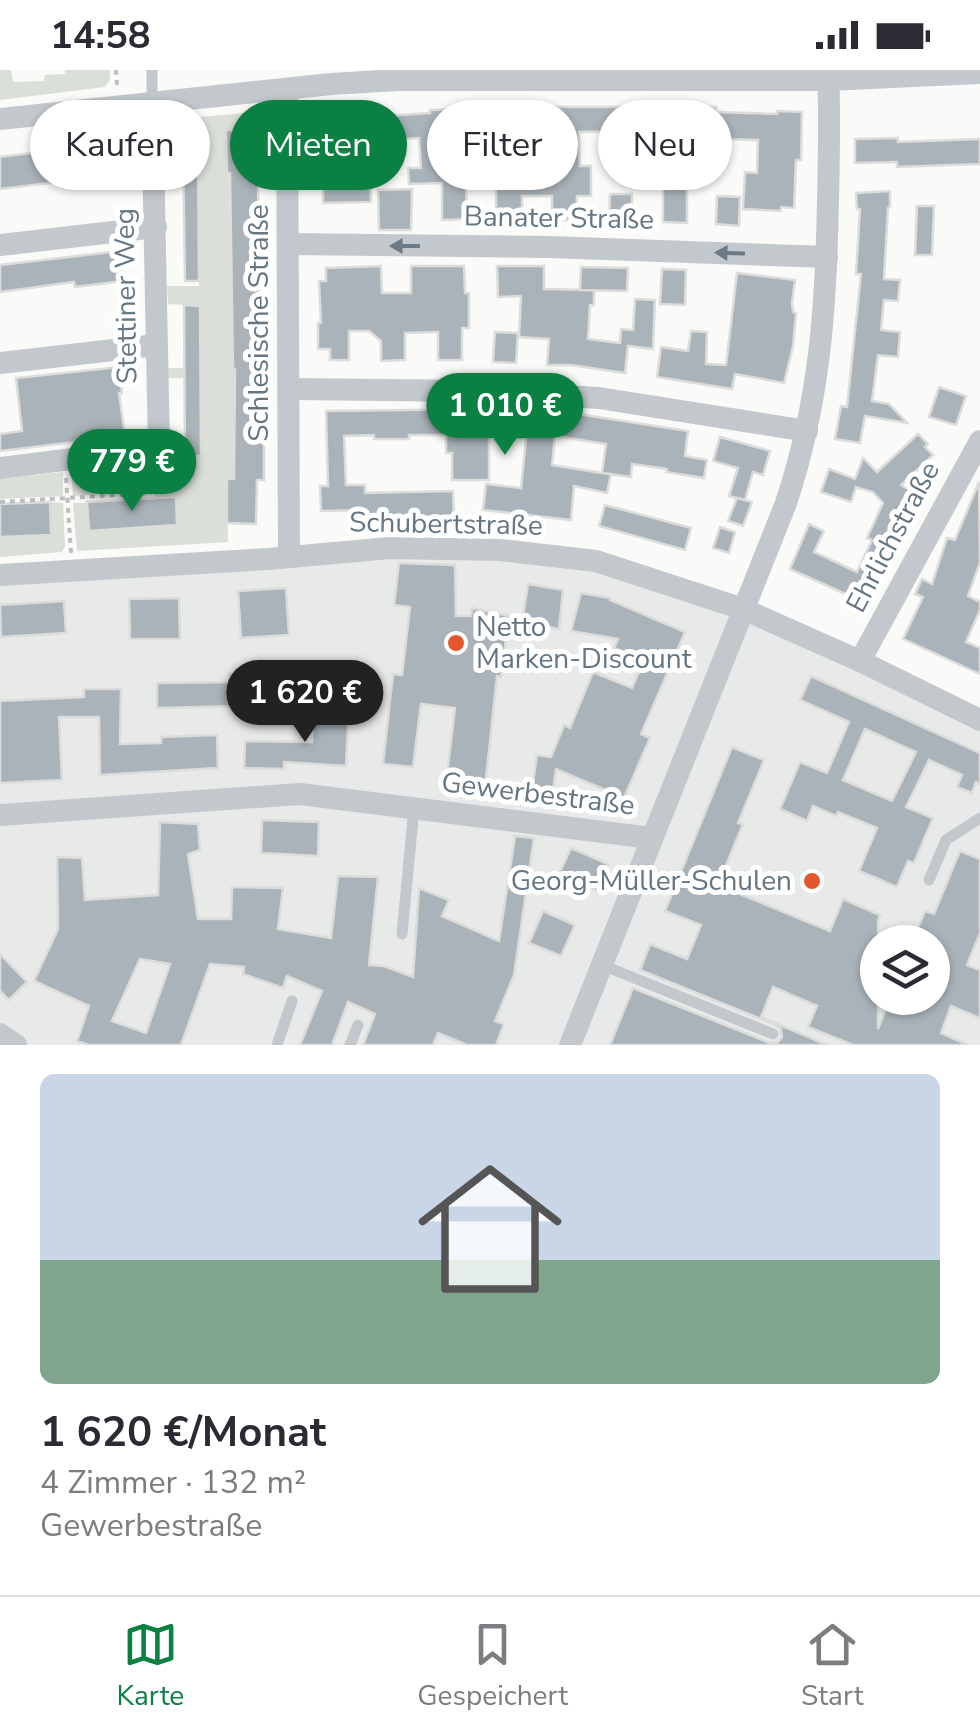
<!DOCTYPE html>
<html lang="de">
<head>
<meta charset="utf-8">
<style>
	:root { --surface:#fff; --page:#f2f2f3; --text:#2b2b33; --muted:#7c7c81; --line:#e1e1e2; --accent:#0b8043 }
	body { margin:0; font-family:"Nunito Sans",sans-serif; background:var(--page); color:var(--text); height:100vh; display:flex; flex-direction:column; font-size:38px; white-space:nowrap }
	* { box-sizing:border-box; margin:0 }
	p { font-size:32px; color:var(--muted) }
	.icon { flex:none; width:55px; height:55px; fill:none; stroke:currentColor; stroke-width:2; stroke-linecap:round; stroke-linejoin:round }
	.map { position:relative; height:975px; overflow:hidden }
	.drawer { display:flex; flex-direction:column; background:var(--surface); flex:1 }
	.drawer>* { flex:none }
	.banner { position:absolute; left:30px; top:30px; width:920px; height:90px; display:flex; gap:20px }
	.tools { position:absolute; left:860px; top:855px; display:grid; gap:20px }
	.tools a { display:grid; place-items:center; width:90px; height:90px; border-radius:50%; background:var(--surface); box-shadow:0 2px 8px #0004; font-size:50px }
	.price { position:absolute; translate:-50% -85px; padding:0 22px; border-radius:35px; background:var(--accent); color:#fff; font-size:32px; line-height:65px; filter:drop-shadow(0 2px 5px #0008) }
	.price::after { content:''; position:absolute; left:50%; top:60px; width:30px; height:22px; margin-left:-15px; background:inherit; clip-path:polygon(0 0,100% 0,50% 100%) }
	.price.selected { background:#222; color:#fff }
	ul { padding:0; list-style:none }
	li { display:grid; align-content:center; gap:20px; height:530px; padding:0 40px }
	li span { display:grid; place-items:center; height:310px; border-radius:15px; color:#555 }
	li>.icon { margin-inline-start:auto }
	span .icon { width:180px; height:180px; fill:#fffc; stroke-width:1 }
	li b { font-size:42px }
	.chip { padding:0 35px; border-radius:45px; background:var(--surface); box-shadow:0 2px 8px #0004; font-size:35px; line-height:90px }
	.chip.selected { background:var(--accent); color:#fff }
	.status { display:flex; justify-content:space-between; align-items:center; height:70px; padding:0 50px; background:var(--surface); direction:ltr }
	.status svg { height:28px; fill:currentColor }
	.dock { display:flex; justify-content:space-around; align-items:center; height:140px; border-top:2px solid var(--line); background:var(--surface); font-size:28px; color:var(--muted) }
	.dock a { display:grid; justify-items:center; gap:5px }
	.dock .selected { color:var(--accent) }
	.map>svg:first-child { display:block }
	.built { fill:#e8e9e9; fill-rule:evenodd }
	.green { fill:#dadfd7 }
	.building { fill:#aab3b9; stroke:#dcdcda; stroke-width:2.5; fill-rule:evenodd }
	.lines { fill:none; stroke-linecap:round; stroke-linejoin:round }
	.path { stroke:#bbbfc2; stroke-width:4; stroke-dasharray:5 5; stroke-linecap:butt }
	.service { stroke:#c3c8cc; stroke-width:11 }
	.minor { stroke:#c3c8cc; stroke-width:22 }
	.oneway { fill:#6a7a87 }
	.poi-dot { fill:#e4572e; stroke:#fff; stroke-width:4 }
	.labels { text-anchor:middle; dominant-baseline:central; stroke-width:10; stroke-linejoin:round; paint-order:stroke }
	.street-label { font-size:28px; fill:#657683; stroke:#fff }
	.poi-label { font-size:28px; fill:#657683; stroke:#fff; text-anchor:start }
</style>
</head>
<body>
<div class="status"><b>14:58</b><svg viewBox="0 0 49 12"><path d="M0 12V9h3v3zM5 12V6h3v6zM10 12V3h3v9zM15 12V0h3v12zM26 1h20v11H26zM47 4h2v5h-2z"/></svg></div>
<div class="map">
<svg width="980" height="975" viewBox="0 0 980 975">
	<rect width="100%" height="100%" fill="#fafaf8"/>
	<!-- built -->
	<path class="built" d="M289,487L596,491L980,648V975H0V505ZM878,872H932V928H878Z"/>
	<!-- green -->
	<g class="green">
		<path d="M0,0H11L13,12L44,11L45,5L65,4V0H110V10L105,17L0,30Z"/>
		<path d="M256,42C270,48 269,64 270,78L255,77V60H227L231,188H259V211L232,212L233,298L260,299L264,319H236L234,409L227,410L228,472L77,481L73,433H87L89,461L177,454L176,427L155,428L153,389L201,385L200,309L168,308V298H199L200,236L168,234L167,216H199L198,82L167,81C168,69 167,56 178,49Z"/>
		<path d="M147,390L148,420L73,426L71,399Z"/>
		<path d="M63,402V426L0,429V409Z"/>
		<path d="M50,432L63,433L65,476L62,482L0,487V467L51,465Z"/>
	</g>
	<!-- building -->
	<g class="building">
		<path d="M530,37H716V42L777,44V41L802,42L801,90H796L794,138L781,137V141L743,139L745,102L757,103L758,70L718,69V65L665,64V98L703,99V116L687,115V153L663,152V116L626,115L627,61L579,62L580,96H591V126H577L576,150H552V126H522V149H496V111L466,112L467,149L442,150V113L409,114L408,98H421L419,68L326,73L324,50L430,43V40ZM548,61L549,97L517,96L516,62Z"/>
		<path d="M226,60H255L256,103H258L260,319H264V410H257L256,454L227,453V409H234L235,299H233L230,103H227Z"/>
		<path d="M898,68V72L980,69V94L897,97V92L855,93V69Z"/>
		<path d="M110,77L114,108L67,114L66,111L0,119V87L63,79V83Z"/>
		<path d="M183,81H198L199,211H185Z"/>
		<path d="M354,99H370L371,132L323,133V109H354Z"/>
		<path d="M412,119L411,160H379L378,120Z"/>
		<path d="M890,121V137L888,138L884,209L900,210L898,231L884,230L881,260L900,262L898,287L878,285L872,331L889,334L907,353L865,346L860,373L835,369L841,336L847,337L861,204H856L860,139H857L856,123Z"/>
		<path d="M610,124H632V152L609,151Z"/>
		<path d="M717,126L740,127L739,156L716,154Z"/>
		<path d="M917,136H934L932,185H915Z"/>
		<path d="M120,181L124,211L75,217L74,212L0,222V195Z"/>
		<path d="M381,196L382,223H411V196H464L465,223H469V258H462V290H438V262L405,263V290L381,291V271L369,261H349V290H330V279H318V253H321L319,211H326V198Z"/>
		<path d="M497,196H544V219L594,220V235H590L588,269L620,273L621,259L633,260L635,229L655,230L653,279L628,276L625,303L571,295H547L549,269L519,267L521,226L498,227Z"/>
		<path d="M581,197L628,198L627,221L580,220Z"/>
		<path d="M662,199L686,200L685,235L660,234Z"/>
		<path d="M737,203L795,210L792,233L793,242L796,243L793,276L784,313L735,304L732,319L657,307L661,277L688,281L691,261L707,262L706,294L726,295Z"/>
		<path d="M184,235L200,236L201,386H185Z"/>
		<path d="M495,262L518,263L516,293L493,292Z"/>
		<path d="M119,297L122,323H119L125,366L0,381V364L22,361L16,308Z"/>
		<path d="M939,317L966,326L956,355L929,347Z"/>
		<path d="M484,338L565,342L688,361L685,386L707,390L704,408L666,402L667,399L632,394L631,407L602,403L611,404L607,423L574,416L571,450L483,440L486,414L521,418L526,368L489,366V410H452V383H446V365H409V369H374V365L344,366L346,415H365V423L453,421L454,446L364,448V440L321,441L320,416H328L326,341L484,339ZM555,366L606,374L602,403L552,395Z"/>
		<path d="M918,364L928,374L925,377L933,385L901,415L915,423L874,509L880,512L870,535L790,499L809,454L824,461L814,482L857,502L872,470L867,468L883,433L873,422L856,417L851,432L821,422L829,399L855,409L863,388L877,402Z"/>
		<path d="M720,367L770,381L763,405L753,402L745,430L729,426L738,398L713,391Z"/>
		<path d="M979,412L980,492L968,526L980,532V540L966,572L980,578V604L903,569L923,527L915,524L922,509L932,514L947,468L955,470Z"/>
		<path d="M176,427L177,455L89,461L87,432Z"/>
		<path d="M737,428L752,432L743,456L728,451Z"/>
		<path d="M50,432L51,465L0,467V434Z"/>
		<path d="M605,435L691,458L685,480L599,456Z"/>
		<path d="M720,457L735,462L729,483L713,478Z"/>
		<path d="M399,493L455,495L456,546H471L472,538L509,546L501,607L497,606L485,718L446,713L455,638L421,634L413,697L383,694L393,604L402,605L410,537L394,535Z"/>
		<path d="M528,514L563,520L559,559L522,552Z"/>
		<path d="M286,518L289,565L241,568L238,521Z"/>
		<path d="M581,523L610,528V530L685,562L641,664L650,668L624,728L556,699L552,729L531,726L537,685L551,687L564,655L570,658L593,602L632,618L644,590L614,578L618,569L571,561Z"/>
		<path d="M179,528L180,569H130L129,529Z"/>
		<path d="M64,531L66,563L1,567L0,535Z"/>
		<path d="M293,602L294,635L157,638V613L229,612V604Z"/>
		<path d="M811,606L980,683V714L976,712L972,723L957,717L962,705L929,690L906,737L933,748L914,793L908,791L897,817L859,801L877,758L838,742L836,746L813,736L807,751L780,739L800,692L827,703L849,652L800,630ZM865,659L916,682L892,731L843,710Z"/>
		<path d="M84,619H121L120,674L161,673V667L217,665L218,698L100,705L99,647H59L62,710L0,713V631L84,627Z"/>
		<path d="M314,638L349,640L346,696L284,692V699L244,698L245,671L312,672Z"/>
		<path d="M732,677L764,690L738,753L743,754L718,815L830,861L843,829L880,845L878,851V959L890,928H932V872H912L925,841L934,844L960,781L980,789V863L967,895L980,900V948L951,936L941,963L968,975H853L808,957L817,936L773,917L761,947L827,975H610L633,918L770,973L778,972L782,967L781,959L776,955L640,900L650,874L687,889L701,855L665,841Z"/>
		<path d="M262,750L319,752L318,786L261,783Z"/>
		<path d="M160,752L198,754L200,780L188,784L198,849H231L232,817L283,818L278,859L331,868L338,806L378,807L369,895L384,896L413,907L419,818L449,830L442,846L499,871L515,766L534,768L514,905L495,951L504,954L496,975H467L438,963L433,975H363L375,944L348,932L332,975H300L322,921L287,906L283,918L243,904L244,897L210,894L181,975H89L77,971L89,936L34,911L58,859L57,787L82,788L85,830L158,825ZM140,889L170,894L146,963L112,951Z"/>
		<path d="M571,778L608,794L596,820L559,804Z"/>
		<path d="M543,841L575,855L561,886L529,873Z"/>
		<path d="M0,884L27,912L9,930L0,921Z"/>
	</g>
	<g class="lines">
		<!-- path -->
		<g class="path">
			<path d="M116,0L117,15"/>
			<path d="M151,398V428"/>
			<path d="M66,408L71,483"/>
			<path d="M0,432L151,423"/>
		</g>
		<!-- service -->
		<g class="service">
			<path d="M152,0V33"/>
			<path d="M929,810L946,770L980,748"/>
			<path d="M402,864L414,738"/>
			<path d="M602,895L773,964"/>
			<path d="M277,975L292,931"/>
			<path d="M350,975L358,955"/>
		</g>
		<!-- minor -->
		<g class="minor">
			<path d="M287,19L289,487"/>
			<path d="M0,49L331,14L398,10H828L980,3"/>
			<path d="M289,174L549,177L827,187"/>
			<path d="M0,175L156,157"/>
			<path d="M0,293L156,275"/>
			<path d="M289,319L482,321L599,328L807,361"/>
			<path d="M0,398L159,378L152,33"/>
			<path d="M0,505L268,489L390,478L500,480L596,491L743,539L860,591L980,650"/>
			<path d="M860,591L980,371"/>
			<path d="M0,745L300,724L651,768"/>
			<path d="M0,964L16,975"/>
			<path d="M570,975L786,433C820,331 826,238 828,131C829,87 830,44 828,0"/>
		</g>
	</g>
	<!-- one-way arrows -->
	<defs><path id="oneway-solid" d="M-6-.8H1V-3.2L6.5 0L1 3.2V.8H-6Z" transform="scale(2.5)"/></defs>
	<g class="oneway">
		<use href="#oneway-solid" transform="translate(405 176) rotate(-180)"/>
		<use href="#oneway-solid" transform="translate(730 183) rotate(-178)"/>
	</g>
	<!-- markers -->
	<g class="poi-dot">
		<circle cx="456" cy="573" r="10"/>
		<circle cx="812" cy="811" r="10"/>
	</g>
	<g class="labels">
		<!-- street labels -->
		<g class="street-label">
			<text transform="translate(559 148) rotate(1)">Banater Straße</text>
			<text transform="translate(126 226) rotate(-91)">Stettiner Weg</text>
			<text transform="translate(259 253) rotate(-90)">Schlesische Straße</text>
			<text transform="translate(446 454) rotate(1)">Schubertstraße</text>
			<text transform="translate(893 467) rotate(-62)">Ehrlichstraße</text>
			<text transform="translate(538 724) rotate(7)">Gewerbestraße</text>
		</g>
		<!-- poi labels -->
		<g class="poi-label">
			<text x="476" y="557">Netto<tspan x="476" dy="32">Marken-Discount</tspan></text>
			<text x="792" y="811" text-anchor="end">Georg-Müller-Schulen</text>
		</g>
	</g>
</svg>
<div class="tools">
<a><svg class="icon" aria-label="layers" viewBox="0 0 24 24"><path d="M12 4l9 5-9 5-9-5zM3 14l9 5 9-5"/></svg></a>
</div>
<b class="price" style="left:505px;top:388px">1 010 €</b>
<b class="price" style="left:132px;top:444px">779 €</b>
<b class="price selected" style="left:305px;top:675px">1 620 €</b>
<div class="banner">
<a class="chip">Kaufen</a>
<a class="chip selected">Mieten</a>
<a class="chip">Filter</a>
<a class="chip">Neu</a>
</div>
</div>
<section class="drawer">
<ul>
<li><span style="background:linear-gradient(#c9d6e8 60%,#7fa58c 0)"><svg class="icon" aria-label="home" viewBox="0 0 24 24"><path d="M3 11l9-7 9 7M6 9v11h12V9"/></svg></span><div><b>1 620 €/Monat</b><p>4 Zimmer · 132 m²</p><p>Gewerbestraße</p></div></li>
</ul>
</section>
<nav class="dock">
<a class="selected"><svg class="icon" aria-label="map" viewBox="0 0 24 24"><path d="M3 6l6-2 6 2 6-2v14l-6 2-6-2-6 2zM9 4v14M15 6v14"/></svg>Karte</a>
<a><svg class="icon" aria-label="saved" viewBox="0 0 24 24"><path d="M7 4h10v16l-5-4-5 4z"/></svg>Gespeichert</a>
<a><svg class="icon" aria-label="home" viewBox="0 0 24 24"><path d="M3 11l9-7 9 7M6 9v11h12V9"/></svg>Start</a>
</nav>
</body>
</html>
